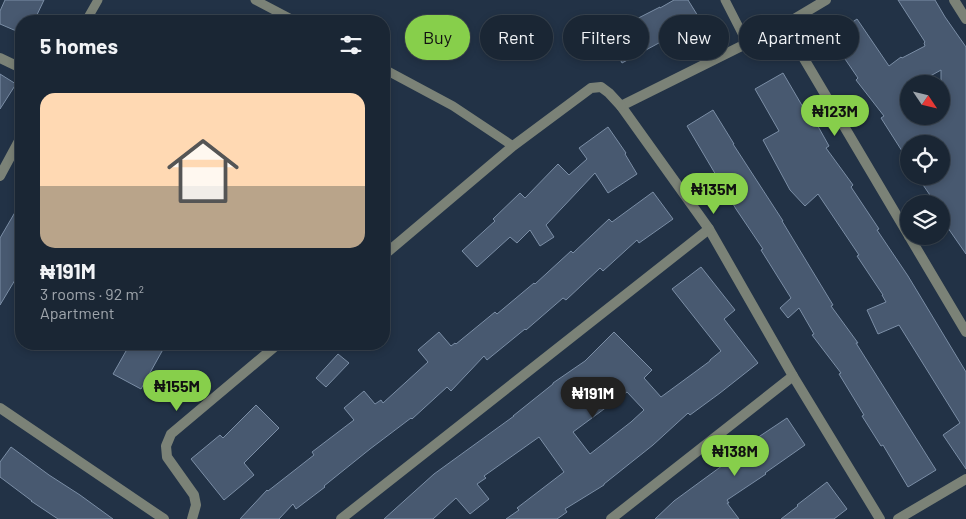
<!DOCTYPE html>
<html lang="en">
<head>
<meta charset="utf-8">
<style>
	:root { --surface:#1a2634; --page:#273240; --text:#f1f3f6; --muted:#9fa5ac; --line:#38434f; --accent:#87cf4b }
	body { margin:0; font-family:Barlow,sans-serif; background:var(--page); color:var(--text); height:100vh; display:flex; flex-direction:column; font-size:19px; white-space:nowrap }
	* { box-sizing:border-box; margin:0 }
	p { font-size:16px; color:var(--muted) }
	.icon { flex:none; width:28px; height:28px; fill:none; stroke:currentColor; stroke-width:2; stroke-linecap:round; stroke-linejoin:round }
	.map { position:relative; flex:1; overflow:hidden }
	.drawer { position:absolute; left:15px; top:15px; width:375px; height:335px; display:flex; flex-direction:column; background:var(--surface); border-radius:20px; box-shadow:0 2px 8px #0003,0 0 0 1px var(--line) }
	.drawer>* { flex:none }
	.top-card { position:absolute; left:405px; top:15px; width:475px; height:45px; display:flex; gap:10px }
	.needle { width:32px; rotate:125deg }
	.buttons { position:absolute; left:900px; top:75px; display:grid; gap:10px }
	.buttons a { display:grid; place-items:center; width:50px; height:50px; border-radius:50%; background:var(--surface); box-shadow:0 2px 8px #0003,0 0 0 1px var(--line); font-size:25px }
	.price { position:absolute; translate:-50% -42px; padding:0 11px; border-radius:18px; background:var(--accent); color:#111; font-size:16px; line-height:32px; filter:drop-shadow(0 1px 2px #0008) }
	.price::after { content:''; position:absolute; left:50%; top:30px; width:15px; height:11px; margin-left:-8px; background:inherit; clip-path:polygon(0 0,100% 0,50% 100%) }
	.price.active { background:#222; color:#fff }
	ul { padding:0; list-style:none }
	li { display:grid; align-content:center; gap:10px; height:265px; padding:0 25px }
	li+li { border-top:1px solid var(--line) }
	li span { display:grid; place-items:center; height:155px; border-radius:15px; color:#555 }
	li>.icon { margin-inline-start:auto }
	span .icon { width:90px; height:90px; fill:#fffc; stroke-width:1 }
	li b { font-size:21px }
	h2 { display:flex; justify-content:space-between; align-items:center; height:60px; padding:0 25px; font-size:21px }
	.tag { padding:0 18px; border-radius:22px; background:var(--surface); box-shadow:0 2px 8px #0003,0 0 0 1px var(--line); font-size:18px; line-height:45px }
	.tag.active { background:var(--accent); color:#111 }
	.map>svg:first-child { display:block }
	.building { fill:#485970; stroke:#7b8ea6; fill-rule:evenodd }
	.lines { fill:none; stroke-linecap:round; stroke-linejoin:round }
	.lane { stroke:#7b8277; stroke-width:9 }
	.street { stroke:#7b8277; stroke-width:10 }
</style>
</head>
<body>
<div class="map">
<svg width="966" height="519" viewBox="0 0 966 519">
	<rect width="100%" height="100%" fill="#223246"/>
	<!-- building -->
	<g class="building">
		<path d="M5,0H44L34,21H21V33L0,24V11Z"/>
		<path d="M674,0H688L701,21L669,40L668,38L622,63L607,34L660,7V8Z"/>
		<path d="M898,0H935L945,17L966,47V254L941,218V204H936L917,176H941V144H909V162L881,118L884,116L856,80L858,78L830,37L857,19L889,66L901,57L902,58L925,46L924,43L925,42ZM941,70V116H909V84H916Z"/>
		<path d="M783,73L807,114L810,112L829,146L826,148L853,185L851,187L879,229L877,230L908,276L966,372V469L943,435L960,423L899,325L878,334L867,310L886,302L882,295H883L857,256L859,255L818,194L805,206L790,190L763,140L779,131L755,89Z"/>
		<path d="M0,74L16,84L0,109Z"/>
		<path d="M713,110L734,144H733L783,221H782L833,305L831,306L858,343H856L936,470L908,487L883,445L881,446L862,416L864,415L839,374L841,373L812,335L814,334L799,308L788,318L780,308L791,298L761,250L763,249L736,209L687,126Z"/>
		<path d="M608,127L626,153L625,154L637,174L608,193L595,173L546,225L554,237L540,246L530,230L517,243L510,237L477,267L462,251L495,221L493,219L520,193L525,198L558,164L569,175L587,159L579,148Z"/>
		<path d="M653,192L673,219L639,243L637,240L603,271L600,268L566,300L563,298L526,330L525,329L487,360L484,356L451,391L447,387L412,419L411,418L370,449L324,486L325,487L296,509L293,504L279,519H240L267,490L268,491L314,455L312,452L354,420L344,408L364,391L375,404L381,400L383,403L428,362L418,350L439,332L451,346L455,343L456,344L495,312L497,314L534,283L535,284L571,251L573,253L609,219L612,222Z"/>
		<path d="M21,202V270L0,305V238Z"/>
		<path d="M701,267L735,310L724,319L758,363L720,393L690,415L688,413L653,445L604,484V485L565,509L567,512L557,519H506L519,510L517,508L564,472L539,437L484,476L486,478L477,484L489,499L470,514L456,498L433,519H384L434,474L514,416H513L553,384V383L585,361L614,332L652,370L644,378L661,397L710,361V360L721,351L672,289ZM627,392L644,410L631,422L590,454L573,432Z"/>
		<path d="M130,344H166L141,389L113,374Z"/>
		<path d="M338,354L349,363L326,387L316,378Z"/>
		<path d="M256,405L279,428L244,463L254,475L224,500L191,459L220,435L223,438Z"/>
		<path d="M787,418L805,445L765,473L766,474L727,500L729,503H727L739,519H655L674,501L719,468L759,441L757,438Z"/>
		<path d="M11,447L49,475L80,495L113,519H58L31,501H32L0,477V462Z"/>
		<path d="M827,482L847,509L834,519H781L798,506L797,505Z"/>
	</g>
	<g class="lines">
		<!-- lane -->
		<g class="lane">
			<path d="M255,0L295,21"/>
			<path d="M725,0L747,43"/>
			<path d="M86,21L98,0"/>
			<path d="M384,69L453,106L513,146"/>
		</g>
		<!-- street -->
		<g class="street">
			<path d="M826,0L784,25L621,106L709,229L793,376L880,519"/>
			<path d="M954,0L966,19"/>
			<path d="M784,25L909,236"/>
			<path d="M0,58L21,68"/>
			<path d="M0,176L21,137"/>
			<path d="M909,236L966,332"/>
			<path d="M384,255L513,146L591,88L601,87L609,93L621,106"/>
			<path d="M0,408L164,519"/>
			<path d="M192,519L196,505L194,495L167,457L166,446L171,434L278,344"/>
			<path d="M341,519L709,229"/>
			<path d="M611,519L793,376"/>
			<path d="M898,519L966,479"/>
		</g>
	</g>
</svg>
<div class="buttons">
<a><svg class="needle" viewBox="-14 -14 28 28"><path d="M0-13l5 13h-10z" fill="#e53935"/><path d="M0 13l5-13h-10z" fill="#9fa5ac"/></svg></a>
<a><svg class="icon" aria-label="locate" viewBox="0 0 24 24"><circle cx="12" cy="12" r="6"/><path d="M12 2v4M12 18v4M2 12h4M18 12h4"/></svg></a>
<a><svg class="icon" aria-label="layers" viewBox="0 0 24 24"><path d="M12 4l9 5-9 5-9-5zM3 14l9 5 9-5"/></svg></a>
</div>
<b class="price" style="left:835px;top:137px">₦123M</b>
<b class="price" style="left:714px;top:215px">₦135M</b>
<b class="price" style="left:177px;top:412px">₦155M</b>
<b class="price active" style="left:593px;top:419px">₦191M</b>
<b class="price" style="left:735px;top:477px">₦138M</b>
<div class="top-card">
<a class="tag active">Buy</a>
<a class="tag">Rent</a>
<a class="tag">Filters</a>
<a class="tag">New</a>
<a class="tag">Apartment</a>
</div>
<section class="drawer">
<h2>5 homes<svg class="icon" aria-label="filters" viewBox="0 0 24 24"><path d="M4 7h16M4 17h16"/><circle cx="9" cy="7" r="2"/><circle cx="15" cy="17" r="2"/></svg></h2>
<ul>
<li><span style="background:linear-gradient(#ffd9b3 60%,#b9a48a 0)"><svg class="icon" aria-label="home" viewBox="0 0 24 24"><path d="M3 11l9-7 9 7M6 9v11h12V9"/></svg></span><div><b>₦191M</b><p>3 rooms · 92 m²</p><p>Apartment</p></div></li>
</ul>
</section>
</div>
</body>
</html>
